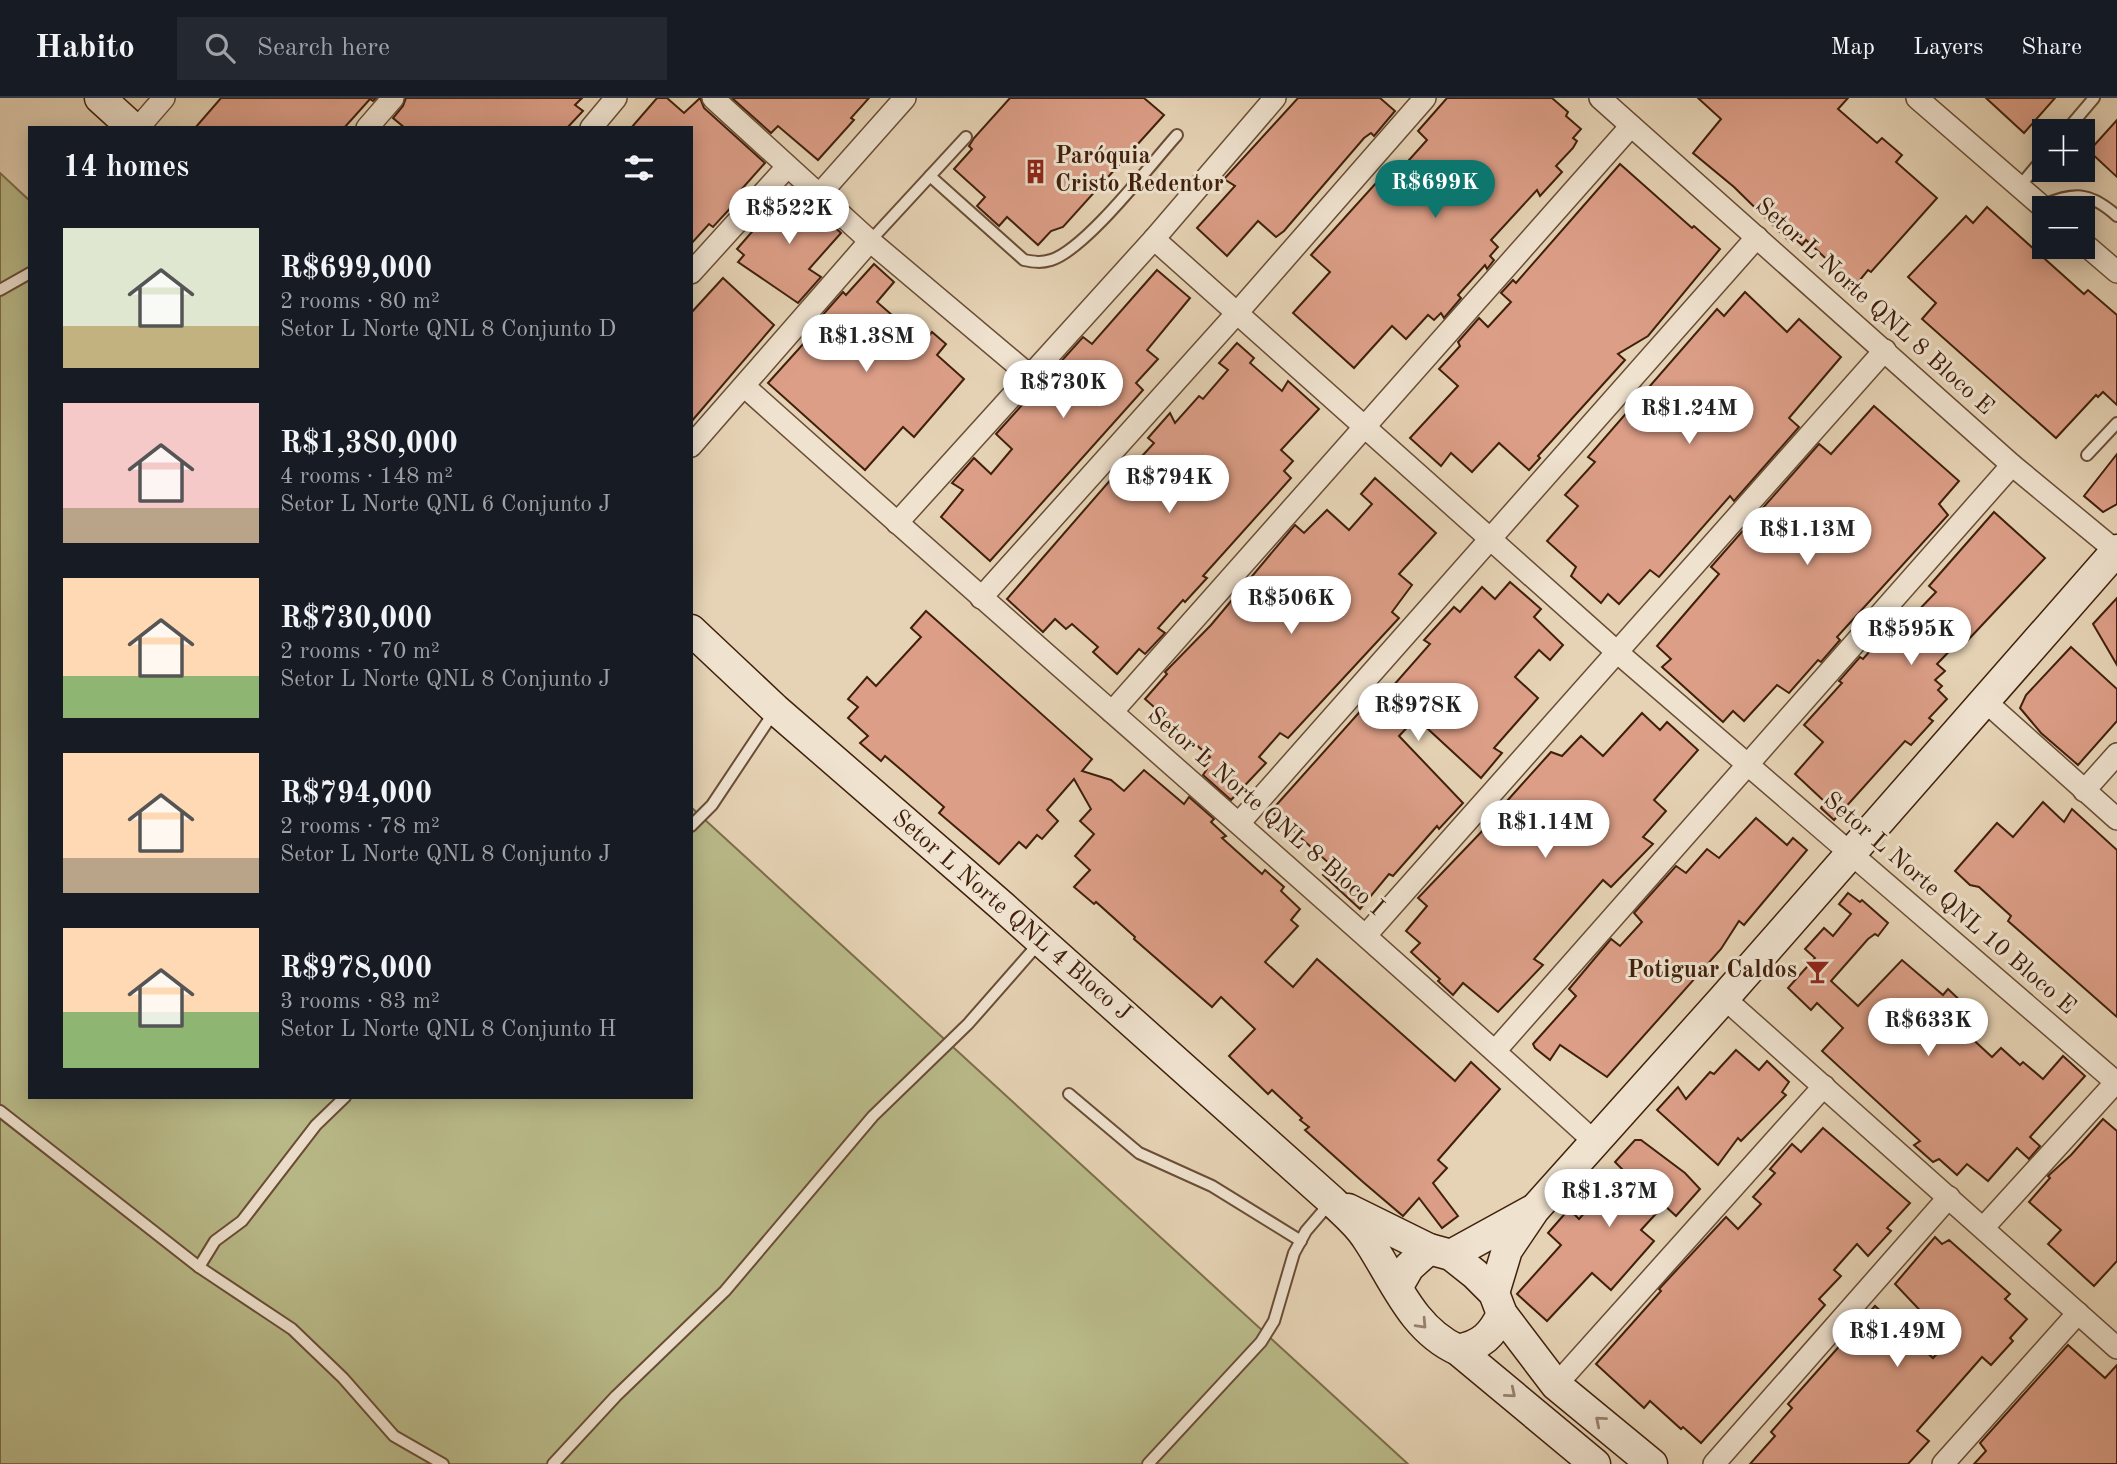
<!DOCTYPE html>
<html lang="en">
<head>
<meta charset="utf-8">
<style>
	:root { --surface:#171b24; --page:#242831; --text:#f1f3f6; --muted:#9ea1a6; --line:#363941; --accent:#0f766e }
	body { margin:0; font-family:"Old Standard TT",serif; background:var(--page); color:var(--text); height:100vh; display:flex; flex-direction:column; font-size:26px; white-space:nowrap }
	* { box-sizing:border-box; margin:0 }
	p { font-size:23px; color:var(--muted) }
	.icon { flex:none; width:38px; height:38px; fill:none; stroke:currentColor; stroke-width:2; stroke-linecap:round; stroke-linejoin:round }
	.map { position:relative; flex:1; overflow:hidden }
	.sheet { position:absolute; left:28px; top:28px; width:665px; height:973px; display:flex; flex-direction:column; background:var(--surface); border-radius:0px; box-shadow:0 4px 18px #0003 }
	.sheet>* { flex:none }
	.fabs { position:absolute; left:2032px; top:21px; display:grid; gap:14px }
	.fabs a { display:grid; place-items:center; width:63px; height:63px; border-radius:0px; background:var(--surface); box-shadow:0 4px 18px #0003; font-size:35px }
	.price { position:absolute; translate:-50% -60px; padding:0 16px; border-radius:24px; background:#fff; color:#222; font-size:23px; line-height:46px; filter:drop-shadow(0 2px 4px #0008) }
	.price::after { content:''; position:absolute; left:50%; top:42px; width:21px; height:16px; margin-left:-10px; background:inherit; clip-path:polygon(0 0,100% 0,50% 100%) }
	.price.active { background:var(--accent); color:#fff }
	ul { padding:0; list-style:none }
	li { display:flex; align-items:center; gap:21px; height:175px; padding:0 35px }
	li span { display:grid; place-items:center; flex:none; width:196px; height:140px; border-radius:0px; color:#555 }
	li>.icon { margin-inline-start:auto }
	span .icon { width:84px; height:84px; fill:#fffc; stroke-width:1 }
	li b { font-size:30px }
	h2 { display:flex; justify-content:space-between; align-items:center; height:84px; padding:0 35px; font-size:30px }
	header { display:flex; align-items:center; gap:42px; box-sizing:border-box; height:98px; padding:0 35px; background:var(--surface); border-bottom:2px solid var(--line) }
	header strong { font-size:33px }
	nav { display:flex; gap:38px; margin-inline-start:auto; font-size:24px }
	.search { width:490px; height:63px; background:var(--page); display:flex; align-items:center; gap:18px; box-sizing:border-box; padding:0 24px; border-radius:0px; color:var(--muted); font-size:26px }
	.map>svg:first-child { display:block }
	.green { fill:#babb8a; stroke:#7d6e4a; stroke-width:2 }
	.building { fill:#dc9e87; stroke:#40200b; stroke-width:2 }
	.lines { fill:none; stroke-linecap:round; stroke-linejoin:round }
	.lane-casing { stroke:#6a4d36; stroke-width:14 }
	.street-casing { stroke:#6a4d36; stroke-width:24 }
	.secondary-casing { stroke:#40200b; stroke-width:33 }
	.lane { stroke:#efe2cf; stroke-width:10 }
	.street { stroke:#efe2cf; stroke-width:21 }
	.secondary { stroke:#efe2cf; stroke-width:30 }
	.oneway { stroke:#98816d }
	.labels { text-anchor:middle; dominant-baseline:central; stroke-width:6; stroke-linejoin:round; paint-order:stroke }
	.poi-label { font-size:24px; font-weight:bold; fill:#40200b; stroke:#efe2cf; text-anchor:start }
	.street-label { font-size:24px; fill:#40200b; stroke:#efe2cf }
</style>
</head>
<body>
<header>
<strong>Habito</strong>
<div class="search"><svg class="icon" aria-label="search" viewBox="0 0 24 24"><circle cx="10" cy="10" r="6"/><path d="M15 15l6 6"/></svg>Search here</div>
<nav><a>Map</a><a>Layers</a><a>Share</a></nav>
</header>
<div class="map">
<svg width="2117" height="1366" viewBox="0 0 2117 1366">
	<rect width="100%" height="100%" fill="#e6d3b5"/>
	<filter id="stains"><feTurbulence type="fractalNoise" baseFrequency=".00286" numOctaves="4"/><feColorMatrix values="0 0 0 0 .2 0 0 0 0 .09 0 0 0 0 .02 0 0 0 .5 -.17"/></filter>
	<radialGradient id="worn" r=".72"><stop offset=".6" stop-color="#630" stop-opacity="0"/><stop offset="1" stop-color="#630" stop-opacity=".3"/></radialGradient>
	<!-- green -->
	<path class="green" d="M0,75L30,103V999H691V709L1408,1366H0Z"/>
	<!-- building -->
	<g class="building">
		<path d="M221,0H376L373,3L370,1L344,30H195Z"/>
		<path d="M406,0H582L575,7L583,13L567,30H405L393,20L403,8Z"/>
		<path d="M657,0H667L684,15L700,0L704,10L765,65L732,102L735,105L713,129L709,126L691,146V30H631Z"/>
		<path d="M732,0H869L851,20L854,22L818,62L778,28L771,35Z"/>
		<path d="M1010,0H1144L1164,17L1063,129L1051,133L1038,147L1007,119L999,128L977,108L985,99L954,71L972,51L969,48L974,40Z"/>
		<path d="M1298,0H1380L1395,13L1374,38L1371,35L1364,40L1284,133L1276,139L1258,123L1227,158L1197,130L1235,88L1224,81Z"/>
		<path d="M1447,0H1552L1568,14L1566,18L1581,31L1573,40L1577,43L1573,50L1556,68L1562,74L1540,98L1537,92L1491,142L1498,149L1490,158L1494,162L1487,171L1485,167L1458,197L1461,200L1444,220L1441,215L1434,222L1428,217L1406,241L1392,228L1354,270L1293,215L1330,174L1311,157L1376,85L1384,90L1427,42L1418,33Z"/>
		<path d="M1698,0H1848L1838,11L1877,45L1882,40L1902,57L1896,64L1937,100L1871,174L1868,172L1851,193L1831,176L1836,170L1806,142L1802,147L1793,139L1789,143L1734,89L1693,55L1721,21Z"/>
		<path d="M1986,0H2055L2024,35Z"/>
		<path d="M2117,22V79L2089,53Z"/>
		<path d="M1620,66L1692,130L1694,128L1720,151L1648,238L1618,256L1625,262L1538,358L1540,360L1529,372L1499,345L1472,374L1451,355L1441,368L1410,340L1458,288L1439,271L1460,248L1458,244L1479,220L1488,229L1511,204L1501,195L1513,182L1516,185Z"/>
		<path d="M791,89L841,135L809,171L821,179L798,205L738,164L744,157L737,151Z"/>
		<path d="M1987,109L2084,196L2088,192L2117,217V307L2103,294L2098,299L2096,297L2056,340L1922,221L1936,205L1908,179L1966,118L1973,125Z"/>
		<path d="M874,166L894,184L877,204L924,245L932,234L946,246L937,257L964,281L914,339L903,329L865,372L768,285L824,223L820,220L843,194L846,197Z"/>
		<path d="M1157,172L1190,200L1147,252L1158,261L1136,285L1143,292L990,463L941,419L963,392L952,385L974,360L991,376L1012,351L996,336L1083,239L1092,246Z"/>
		<path d="M723,180L774,227L691,324V215Z"/>
		<path d="M1745,194L1787,234L1799,221L1841,259L1789,320L1799,329L1734,403L1730,398L1659,479L1650,472L1619,506L1608,496L1601,505L1571,478L1576,469L1547,443L1578,408L1565,397L1595,364L1588,359L1717,211L1724,218Z"/>
		<path d="M1237,245L1254,260L1250,265L1282,293L1288,283L1319,311L1281,352L1293,363L1284,373L1291,380L1203,478L1207,480L1185,504L1183,502L1158,530L1165,535L1145,556L1139,551L1117,576L1093,554L1098,549L1072,526L1066,531L1055,521L1043,534L1007,501L1126,364L1133,368L1154,345L1148,340L1170,315L1175,325L1199,298L1203,301L1228,272L1219,265Z"/>
		<path d="M1874,308L1959,383L1939,406L1948,417L1837,539L1840,542L1821,564L1818,562L1789,595L1777,587L1744,623L1733,613L1723,624L1662,569L1671,561L1657,548L1719,476L1711,469L1819,346L1831,356Z"/>
		<path d="M2117,356V406L2103,414L2084,398Z"/>
		<path d="M1375,380L1436,435L1399,476L1412,487L1392,514L1399,520L1288,640L1280,635L1259,659L1266,665L1231,702L1203,677L1207,671L1202,667L1210,659L1145,601L1167,576L1165,574L1211,527L1295,427L1304,435L1327,412L1349,432L1372,406L1361,396Z"/>
		<path d="M1994,414L2045,460L1968,542L1964,538L1937,566L1945,573L1935,582L1942,588L1938,592L1947,601L1929,620L1933,623L1911,647L1905,643L1834,722L1821,710L1825,704L1795,676L1823,644L1804,627L1842,585L1839,583L1860,559L1863,561L1885,536L1891,541L1936,494L1929,488Z"/>
		<path d="M1510,484L1541,511L1534,519L1563,547L1550,562L1539,552L1515,579L1538,600L1494,650L1502,655L1481,680L1416,620L1399,638L1463,705L1439,731L1437,728L1393,778L1389,776L1360,811L1323,777L1331,767L1271,713L1381,590L1386,596L1430,546L1424,542L1454,509L1460,514L1482,489L1495,501Z"/>
		<path d="M2117,500V567L2093,526Z"/>
		<path d="M926,513L1092,661L1082,673L1111,682L1124,693L1144,672L1184,706L1189,699L1214,721L1211,724L1226,738L1222,740L1262,776L1265,772L1284,789L1281,793L1300,811L1291,822L1298,828L1265,864L1293,889L1317,861L1455,983L1471,964L1500,991L1438,1062L1447,1070L1433,1085L1458,1118L1442,1130L1419,1100L1403,1118L1363,1084L1305,1032L1309,1029L1300,1022L1302,1020L1272,992L1268,996L1229,958L1255,931L1221,899L1212,909L1134,841L1135,839L1096,804L1094,806L1074,789L1090,772L1075,758L1094,736L1080,723L1091,711L1074,681L1047,712L1058,723L1042,741L1037,737L1026,750L1019,744L999,766L939,715L944,709L905,675L885,658L881,663L860,645L868,638L848,620L858,609L848,601L867,579L876,588L921,539L911,530Z"/>
		<path d="M2071,549L2117,591V623L2078,667L2041,635L2020,610L2026,597Z"/>
		<path d="M1642,615L1660,632L1667,624L1698,652L1654,702L1666,713L1643,739L1653,746L1611,789L1603,782L1534,861L1543,867L1498,914L1463,885L1453,897L1438,883L1440,881L1411,854L1420,845L1406,833L1427,808L1418,800L1486,729L1492,736L1515,710L1507,703L1551,654L1562,658L1581,638L1603,658Z"/>
		<path d="M2043,704L2064,724L2072,711L2117,752V919L2008,823L2011,818L1979,789L1970,787L1955,773L1997,725L2013,739Z"/>
		<path d="M1756,720L1787,747L1793,740L1807,752L1744,827L1739,823L1721,851L1607,979L1560,947L1550,962L1535,950L1533,946L1576,898L1569,891L1611,841L1620,848L1642,824L1634,815L1676,768L1686,775L1707,751L1719,760Z"/>
		<path d="M1848,795L1860,804L1862,802L1888,825L1878,838L1875,836L1868,841L1831,883L1858,908L1902,862L1943,897L1948,891L1967,909L1954,924L1992,959L2001,950L2020,967L2023,964L2043,981L2063,958L2085,978L2030,1039L2040,1048L2029,1061L2017,1050L1988,1083L1967,1066L1957,1077L1939,1061L1933,1064L1914,1047L1920,1043L1822,953L1843,930L1817,905L1811,912L1788,890L1815,860L1805,851L1824,830L1833,838L1851,816L1839,806Z"/>
		<path d="M1736,952L1759,972L1767,963L1789,984L1782,994L1786,997L1741,1043L1738,1040L1718,1067L1657,1012L1678,989L1686,1001L1710,974L1714,976Z"/>
		<path d="M2103,1021L2117,1033V1163L2094,1188L2048,1146L2061,1132L2029,1104L2050,1080L2048,1078L2071,1057Z"/>
		<path d="M1823,1030L1910,1105L1887,1130L1891,1133L1868,1158L1857,1146L1834,1172L1841,1178L1819,1201L1825,1207L1701,1345L1683,1329L1681,1331L1650,1303L1644,1310L1596,1266L1661,1193L1659,1191L1726,1119L1738,1131L1761,1106L1753,1099L1775,1075L1770,1071L1792,1046L1801,1054Z"/>
		<path d="M1635,1042H1641L1685,1075L1700,1091L1676,1118L1664,1107L1641,1132L1654,1143L1611,1192L1592,1175L1547,1223L1517,1196L1561,1147L1548,1135L1569,1111L1579,1121L1623,1072L1615,1064Z"/>
		<path d="M1935,1139L1942,1146L1949,1142L2010,1196L2005,1201L2027,1221L2010,1240L2013,1243L1991,1267L1982,1259L1917,1333L1929,1343L1908,1366H1750L1775,1338L1771,1334L1792,1310L1788,1306L1875,1208L1933,1260L1949,1243L1895,1186Z"/>
		<path d="M2068,1247L2105,1280L2117,1267V1366H1974L1986,1353L1980,1345Z"/>
	</g>
	<g class="lines">
		<defs>
			<g id="lane">
				<path d="M2066,33L2094,0"/>
				<path d="M930,78L1024,162C1034,164 1041,165 1051,162C1086,151 1150,67 1177,37"/>
				<path d="M2019,89L2044,59"/>
				<path d="M2041,108C2074,94 2089,93 2117,118"/>
				<path d="M870,143L966,39"/>
				<path d="M0,192L30,175"/>
				<path d="M2087,357L2117,325"/>
				<path d="M691,728L712,707L774,614"/>
				<path d="M1069,996L1139,1055L1212,1088L1301,1143"/>
				<path d="M0,1013L199,1169L292,1231L343,1280L394,1338L443,1366"/>
				<path d="M199,1169L215,1143L242,1123L316,1027L345,999"/>
				<path d="M553,1366L616,1298L725,1193L873,1018L968,926L1040,844"/>
				<path d="M1148,1366L1261,1244L1274,1223L1294,1155L1306,1133L1330,1105"/>
			</g>
			<g id="street">
				<path d="M713,0L870,143L1029,277"/>
				<path d="M1600,0L2012,367L2116,453"/>
				<path d="M1917,0L2044,110"/>
				<path d="M138,30L164,0"/>
				<path d="M367,30L393,0"/>
				<path d="M591,30L616,0"/>
				<path d="M819,97L905,0"/>
				<path d="M1154,141L1617,554L2117,985"/>
				<path d="M2082,144L2117,174"/>
				<path d="M691,175L787,69"/>
				<path d="M744,288C1027,542 1315,789 1596,1045"/>
				<path d="M691,348L870,143"/>
				<path d="M897,425L1154,141L1275,0"/>
				<path d="M981,500L1237,215L1425,0"/>
				<path d="M1985,603L2117,721"/>
				<path d="M1112,614L1631,28"/>
				<path d="M2084,693L2117,656"/>
				<path d="M1240,724L1757,139"/>
				<path d="M1366,837L1885,252"/>
				<path d="M1724,900L2117,1250"/>
				<path d="M1495,953L2012,367"/>
				<path d="M1984,1129L2117,983"/>
				<path d="M1556,1287L1824,988"/>
				<path d="M1714,1366L1949,1099"/>
				<path d="M1943,1366L2078,1215"/>
			</g>
			<g id="secondary">
				<path d="M100,0L133,30"/>
				<path d="M691,532L775,611L1002,808L1332,1103C1343,1114 1357,1125 1366,1139C1394,1180 1411,1231 1458,1252L1595,1366"/>
				<path d="M1348,1111L1429,1151"/>
				<path d="M1451,1157L1531,1113"/>
				<path d="M1398,1188L1409,1169L1429,1151L1451,1157L1475,1176L1494,1195L1502,1216L1556,1287L1652,1366"/>
				<path d="M1494,1195L1507,1152L1534,1112L1724,900L2117,452"/>
				<path d="M1458,1252C1482,1247 1492,1237 1502,1216"/>
			</g>
		</defs>
		<!-- lane casing -->
		<use href="#lane" class="lane-casing"/>
		<!-- street casing -->
		<use href="#street" class="street-casing"/>
		<!-- secondary casing -->
		<use href="#secondary" class="secondary-casing"/>
		<!-- lane -->
		<use href="#lane" class="lane"/>
		<!-- street -->
		<use href="#street" class="street"/>
		<!-- secondary -->
		<use href="#secondary" class="secondary"/>
	</g>
	<!-- one-way arrows -->
	<defs><path id="oneway-chevron" d="M-2-3.5L2.5 0L-2 3.5" fill="none" stroke-width="1.6" stroke-linecap="round" stroke-linejoin="round" transform="scale(1.75)"/></defs>
	<g class="oneway">
		<use href="#oneway-chevron" transform="translate(1422 1226) rotate(47)"/>
		<use href="#oneway-chevron" transform="translate(1511 1295) rotate(40)"/>
		<use href="#oneway-chevron" transform="translate(1600 1323) rotate(-140)"/>
	</g>
	<!-- icons -->
	<defs>
		<symbol id="building-bare" viewBox="-9 -9 18 18"><path d="M-4-6H4V6H1V3H-1V6H-4ZM-2.5-4.3h1.7v1.8h-1.7ZM.8-4.3h1.7v1.8H.8ZM-2.5-1h1.7V.8h-1.7ZM.8-1h1.7V.8H.8Z" fill="#8f2418" stroke="#efe2cf" stroke-width="2.5" paint-order="stroke"/></symbol>
		<symbol id="bar-bare" viewBox="-9 -9 18 18"><path d="M-6-5H6L.8 .8V4.5H3.5V6h-7V4.5H-.8V.8Z" fill="#8f2418" stroke="#efe2cf" stroke-width="2.5" paint-order="stroke"/></symbol>
	</defs>
	<g fill-rule="evenodd">
		<use href="#building-bare" x="1018" y="56" width="35" height="35"/>
		<use href="#bar-bare" x="1800" y="856" width="35" height="35"/>
	</g>
	<g class="labels">
		<!-- poi labels -->
		<g class="poi-label">
			<text x="1055" y="59">Paróquia<tspan x="1055" dy="28">Cristo Redentor</tspan></text>
			<text x="1797" y="873" text-anchor="end">Potiguar Caldos</text>
		</g>
		<!-- street labels -->
		<g class="street-label">
			<text transform="translate(1874 209) rotate(42)">Setor L Norte QNL 8 Bloco E</text>
			<text transform="translate(1265 714) rotate(41)">Setor L Norte QNL 8 Bloco I</text>
			<text transform="translate(1949 806) rotate(41)">Setor L Norte QNL 10 Bloco E</text>
			<text transform="translate(1011 818) rotate(41)">Setor L Norte QNL 4 Bloco J</text>
		</g>
	</g>
	<rect width="100%" height="100%" filter="url(#stains)"/>
	<rect width="100%" height="100%" fill="url(#worn)"/>
</svg>
<div class="fabs">
<a>+</a>
<a>−</a>
</div>
<b class="price active" style="left:1435px;top:122px">R$699K</b>
<b class="price" style="left:789px;top:148px">R$522K</b>
<b class="price" style="left:866px;top:276px">R$1.38M</b>
<b class="price" style="left:1063px;top:322px">R$730K</b>
<b class="price" style="left:1689px;top:348px">R$1.24M</b>
<b class="price" style="left:1169px;top:417px">R$794K</b>
<b class="price" style="left:1807px;top:469px">R$1.13M</b>
<b class="price" style="left:1291px;top:538px">R$506K</b>
<b class="price" style="left:1911px;top:569px">R$595K</b>
<b class="price" style="left:1418px;top:645px">R$978K</b>
<b class="price" style="left:1545px;top:762px">R$1.14M</b>
<b class="price" style="left:1928px;top:960px">R$633K</b>
<b class="price" style="left:1609px;top:1131px">R$1.37M</b>
<b class="price" style="left:1897px;top:1271px">R$1.49M</b>
<section class="sheet">
<h2>14 homes<svg class="icon" aria-label="filters" viewBox="0 0 24 24"><path d="M4 7h16M4 17h16"/><circle cx="9" cy="7" r="2"/><circle cx="15" cy="17" r="2"/></svg></h2>
<ul>
<li><span style="background:linear-gradient(#dfe7d0 70%,#c2b280 0)"><svg class="icon" aria-label="home" viewBox="0 0 24 24"><path d="M3 11l9-7 9 7M6 9v11h12V9"/></svg></span><div><b>R$699,000</b><p>2 rooms · 80 m²</p><p>Setor L Norte QNL 8 Conjunto D</p></div></li>
<li><span style="background:linear-gradient(#f6c9c9 75%,#b9a48a 0)"><svg class="icon" aria-label="home" viewBox="0 0 24 24"><path d="M3 11l9-7 9 7M6 9v11h12V9"/></svg></span><div><b>R$1,380,000</b><p>4 rooms · 148 m²</p><p>Setor L Norte QNL 6 Conjunto J</p></div></li>
<li><span style="background:linear-gradient(#ffd9b3 70%,#8fb573 0)"><svg class="icon" aria-label="home" viewBox="0 0 24 24"><path d="M3 11l9-7 9 7M6 9v11h12V9"/></svg></span><div><b>R$730,000</b><p>2 rooms · 70 m²</p><p>Setor L Norte QNL 8 Conjunto J</p></div></li>
<li><span style="background:linear-gradient(#ffd9b3 75%,#b9a48a 0)"><svg class="icon" aria-label="home" viewBox="0 0 24 24"><path d="M3 11l9-7 9 7M6 9v11h12V9"/></svg></span><div><b>R$794,000</b><p>2 rooms · 78 m²</p><p>Setor L Norte QNL 8 Conjunto J</p></div></li>
<li><span style="background:linear-gradient(#ffd9b3 60%,#8fb573 0)"><svg class="icon" aria-label="home" viewBox="0 0 24 24"><path d="M3 11l9-7 9 7M6 9v11h12V9"/></svg></span><div><b>R$978,000</b><p>3 rooms · 83 m²</p><p>Setor L Norte QNL 8 Conjunto H</p></div></li>
</ul>
</section>
</div>
</body>
</html>
